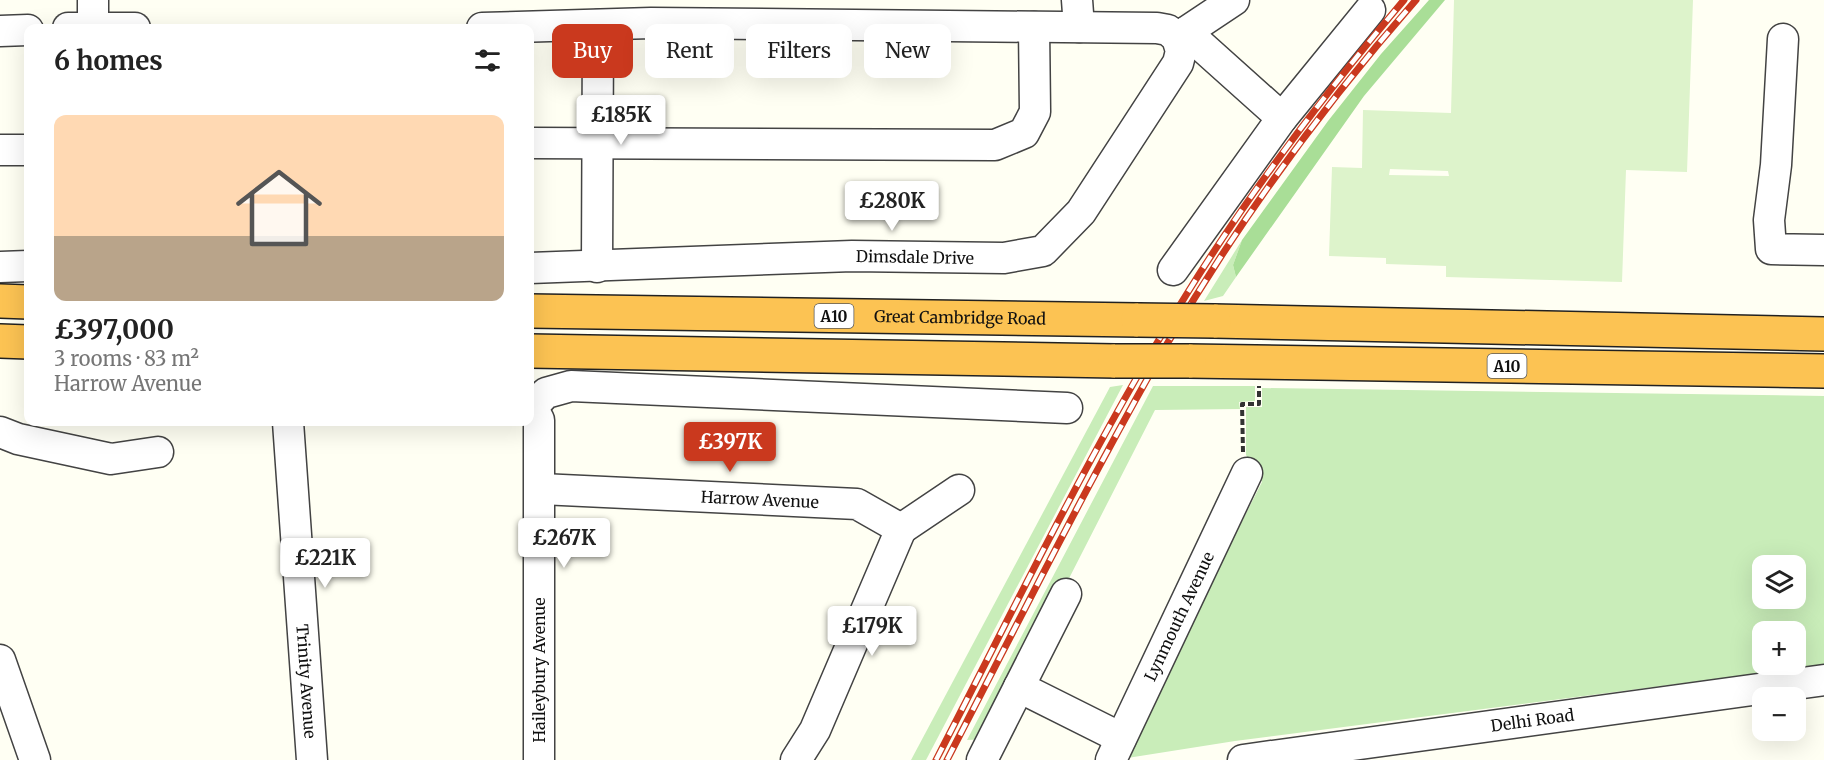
<!DOCTYPE html>
<html lang="en">
<head>
<meta charset="utf-8">
<style>
	:root { --surface:#fff; --page:#f2f2f2; --text:#222; --muted:#767676; --line:#e0e0e0; --accent:#ca391e }
	body { margin:0; font-family:Merriweather,serif; background:var(--page); color:var(--text); height:100vh; display:flex; flex-direction:column; font-size:22px; white-space:nowrap }
	* { box-sizing:border-box; margin:0 }
	p { font-size:20px; color:var(--muted) }
	.icon { flex:none; width:33px; height:33px; fill:none; stroke:currentColor; stroke-width:2; stroke-linecap:round; stroke-linejoin:round }
	.map { position:relative; flex:1; overflow:hidden }
	.sheet { position:absolute; left:24px; top:24px; width:510px; height:402px; display:flex; flex-direction:column; background:var(--surface); border-radius:12px; box-shadow:0 6px 24px #0002 }
	.sheet>* { flex:none }
	.hud { position:absolute; left:552px; top:24px; width:570px; height:54px; display:flex; gap:12px }
	.buttons { position:absolute; left:1752px; top:555px; display:grid; gap:12px }
	.buttons a { display:grid; place-items:center; width:54px; height:54px; border-radius:12px; background:var(--surface); box-shadow:0 6px 24px #0002; font-size:30px }
	.price { position:absolute; translate:-50% -51px; padding:0 14px; border-radius:6px; background:#fff; color:#222; font-size:20px; line-height:39px; filter:drop-shadow(0 2px 3px #0008) }
	.price::after { content:''; position:absolute; left:50%; top:36px; width:18px; height:14px; margin-left:-9px; background:inherit; clip-path:polygon(0 0,100% 0,50% 100%) }
	.price.on { background:var(--accent); color:#fff }
	ul { padding:0; list-style:none }
	li { display:grid; align-content:center; gap:12px; height:318px; padding:0 30px }
	li+li { border-top:2px solid var(--line) }
	li span { display:grid; place-items:center; height:186px; border-radius:12px; color:#555 }
	li>.icon { margin-inline-start:auto }
	span .icon { width:108px; height:108px; fill:#fffc; stroke-width:1 }
	li b { font-size:26px }
	h2 { display:flex; justify-content:space-between; align-items:center; height:72px; padding:0 30px; font-size:26px }
	.pill { padding:0 21px; border-radius:12px; background:var(--surface); box-shadow:0 6px 24px #0002; font-size:21px; line-height:54px }
	.pill.on { background:var(--accent); color:#fff }
	.map>svg:first-child { display:block }
	.green { fill:#c9edb9; fill-rule:evenodd }
	.forest { fill:#a9de97 }
	.pitch { fill:#ddf3cb; fill-rule:evenodd }
	.lines { fill:none; stroke-linecap:round; stroke-linejoin:round }
	.minor-casing { stroke:#434343; stroke-width:33 }
	.highway-casing { stroke:#212121; stroke-width:36 }
	.path { stroke:#323232; stroke-width:4; stroke-dasharray:6 3; stroke-linecap:butt }
	.minor { stroke:#fff; stroke-width:30 }
	.highway { stroke:#fcc353; stroke-width:33 }
	.rail-casing { stroke:#ca391e; stroke-width:7 }
	.rail { stroke:#fff; stroke-width:4.5; stroke-dasharray:14; stroke-linecap:butt }
	.highway-bridge-casing { stroke:#212121; stroke-width:36; stroke-linecap:butt }
	.highway-bridge { stroke:#fcc353; stroke-width:33 }
	.labels { text-anchor:middle; dominant-baseline:central; stroke-width:6; stroke-linejoin:round; paint-order:stroke }
	.shield { fill:#fff; stroke:#585858; stroke-width:1.5 }
	.shield-label { font-size:15px; font-weight:bold; fill:#101010 }
	.street-label { font-size:16px; fill:#101010; stroke:#fff }
</style>
</head>
<body>
<div class="map">
<svg width="1824" height="760" viewBox="0 0 1824 760">
	<rect width="100%" height="100%" fill="#fffff3"/>
	<!-- green -->
	<g class="green">
		<path d="M1242,240L1233,265L1236,277L1223,296L1204,301Z"/>
		<path d="M1123,385L926,760H911L1110,387Z"/>
		<path d="M1153,386H1255V401L1239,402L1240,409L1155,410L987,739L967,740Z"/>
		<path d="M1262,388L1824,396V665L1235,741L1121,759L1262,482L1246,455V407H1262ZM1762,566H1796V598H1762ZM1762,632H1796V664H1762Z"/>
	</g>
	<!-- forest -->
	<path class="forest" d="M1429,0H1445L1364,96L1236,277L1233,265L1242,240L1328,121L1381,54Z"/>
	<!-- pitch -->
	<path class="pitch" d="M1454,0H1693L1687,172L1626,170L1622,282L1446,277V266L1386,264V258L1329,256L1332,167L1362,168L1363,110L1451,113ZM1390,169L1448,171L1449,176L1389,175Z"/>
	<g class="lines">
		<defs>
			<g id="minor">
				<path d="M93,0V28"/>
				<path d="M1077,0L1079,27"/>
				<path d="M68,28H135"/>
				<path d="M482,28L651,23L1157,28L1168,30L1177,38L1181,51L1178,63L1081,212L1043,251L1004,258L852,256L530,268"/>
				<path d="M0,31L28,30"/>
				<path d="M1186,32L1282,118"/>
				<path d="M1177,38L1234,0"/>
				<path d="M1783,39L1776,165L1769,220L1771,249L1824,250"/>
				<path d="M530,143L995,145L1024,133L1035,112L1034,27"/>
				<path d="M0,150H28"/>
				<path d="M0,267L28,266"/>
				<path d="M597,267L598,25"/>
				<path d="M1173,270L1282,118L1370,10"/>
				<path d="M530,403L539,420V760"/>
				<path d="M533,406L546,393L571,386L1067,408"/>
				<path id="s1" d="M288,422L312,760"/>
				<path d="M0,432L18,439L111,459L158,452"/>
				<path id="s2" d="M541,489L857,504L901,529"/>
				<path d="M901,529L959,490"/>
				<path d="M0,660L35,760"/>
				<path d="M1019,687L1121,738"/>
				<path d="M796,760L815,730L901,529"/>
				<path d="M982,760L1066,594"/>
				<path id="s3" d="M1111,760L1247,473"/>
				<path id="s4" d="M1243,760L1824,680"/>
			</g>
			<g id="highway">
				<path d="M0,301L28,302"/>
				<path id="s5" d="M530,311L1138,320"/>
				<path d="M1214,321L1824,334"/>
				<path d="M0,341L28,342"/>
				<path d="M530,351L1115,361"/>
				<path d="M1189,361L1824,371"/>
			</g>
		</defs>
		<!-- minor casing -->
		<use href="#minor" class="minor-casing"/>
		<!-- highway casing -->
		<use href="#highway" class="highway-casing"/>
		<!-- path -->
		<path class="path" d="M1243,452L1242,404H1259V386"/>
		<!-- minor -->
		<use href="#minor" class="minor"/>
		<!-- highway -->
		<use href="#highway" class="highway"/>
		<defs>
			<g id="rail">
				<path d="M936,760C1017,603 1094,442 1188,292C1252,189 1325,93 1404,0"/>
				<path d="M947,760C1019,621 1089,480 1167,344C1238,222 1323,106 1416,0"/>
			</g>
		</defs>
		<!-- rail casing -->
		<use href="#rail" class="rail-casing"/>
		<!-- rail -->
		<use href="#rail" class="rail"/>
		<defs>
			<g id="highway-bridge">
				<path d="M1138,320L1214,321"/>
				<path d="M1115,361H1189"/>
			</g>
		</defs>
		<!-- highway-bridge casing -->
		<use href="#highway-bridge" class="highway-bridge-casing"/>
		<!-- highway-bridge -->
		<use href="#highway-bridge" class="highway-bridge"/>
	</g>
	<g class="labels">
		<!-- shield labels -->
		<g class="shield">
			<rect x="814.5" y="304" width="39" height="24" rx="4.5"/>
			<rect x="1487.5" y="354" width="39" height="24" rx="4.5"/>
		</g>
		<g class="shield-label">
			<text x="834" y="316">A10</text>
			<text x="1507" y="366">A10</text>
		</g>
		<!-- street labels -->
		<g class="street-label">
			<text transform="translate(915 257) rotate(1)">Dimsdale Drive</text>
			<text stroke="none"><textPath href="#s5" startOffset="430">Great Cambridge Road</textPath></text>
			<text stroke="none"><textPath href="#s2" startOffset="219">Harrow Avenue</textPath></text>
			<text stroke="none"><textPath href="#s3" startOffset="159">Lynmouth Avenue</textPath></text>
			<text transform="translate(539 670) rotate(-90)">Haileybury Avenue</text>
			<text stroke="none"><textPath href="#s1" startOffset="260">Trinity Avenue</textPath></text>
			<text stroke="none"><textPath href="#s4" startOffset="292">Delhi Road</textPath></text>
		</g>
	</g>
</svg>
<div class="buttons">
<a><svg class="icon" aria-label="layers" viewBox="0 0 24 24"><path d="M12 4l9 5-9 5-9-5zM3 14l9 5 9-5"/></svg></a>
<a>+</a>
<a>−</a>
</div>
<b class="price" style="left:621px;top:146px">£185K</b>
<b class="price" style="left:892px;top:232px">£280K</b>
<b class="price on" style="left:730px;top:473px">£397K</b>
<b class="price" style="left:564px;top:569px">£267K</b>
<b class="price" style="left:325px;top:589px">£221K</b>
<b class="price" style="left:872px;top:657px">£179K</b>
<div class="hud">
<a class="pill on">Buy</a>
<a class="pill">Rent</a>
<a class="pill">Filters</a>
<a class="pill">New</a>
</div>
<section class="sheet">
<h2>6 homes<svg class="icon" aria-label="filters" viewBox="0 0 24 24"><path d="M4 7h16M4 17h16"/><circle cx="9" cy="7" r="2"/><circle cx="15" cy="17" r="2"/></svg></h2>
<ul>
<li><span style="background:linear-gradient(#ffd9b3 65%,#b9a48a 0)"><svg class="icon" aria-label="home" viewBox="0 0 24 24"><path d="M3 11l9-7 9 7M6 9v11h12V9"/></svg></span><div><b>£397,000</b><p>3 rooms · 83 m²</p><p>Harrow Avenue</p></div></li>
</ul>
</section>
</div>
</body>
</html>
